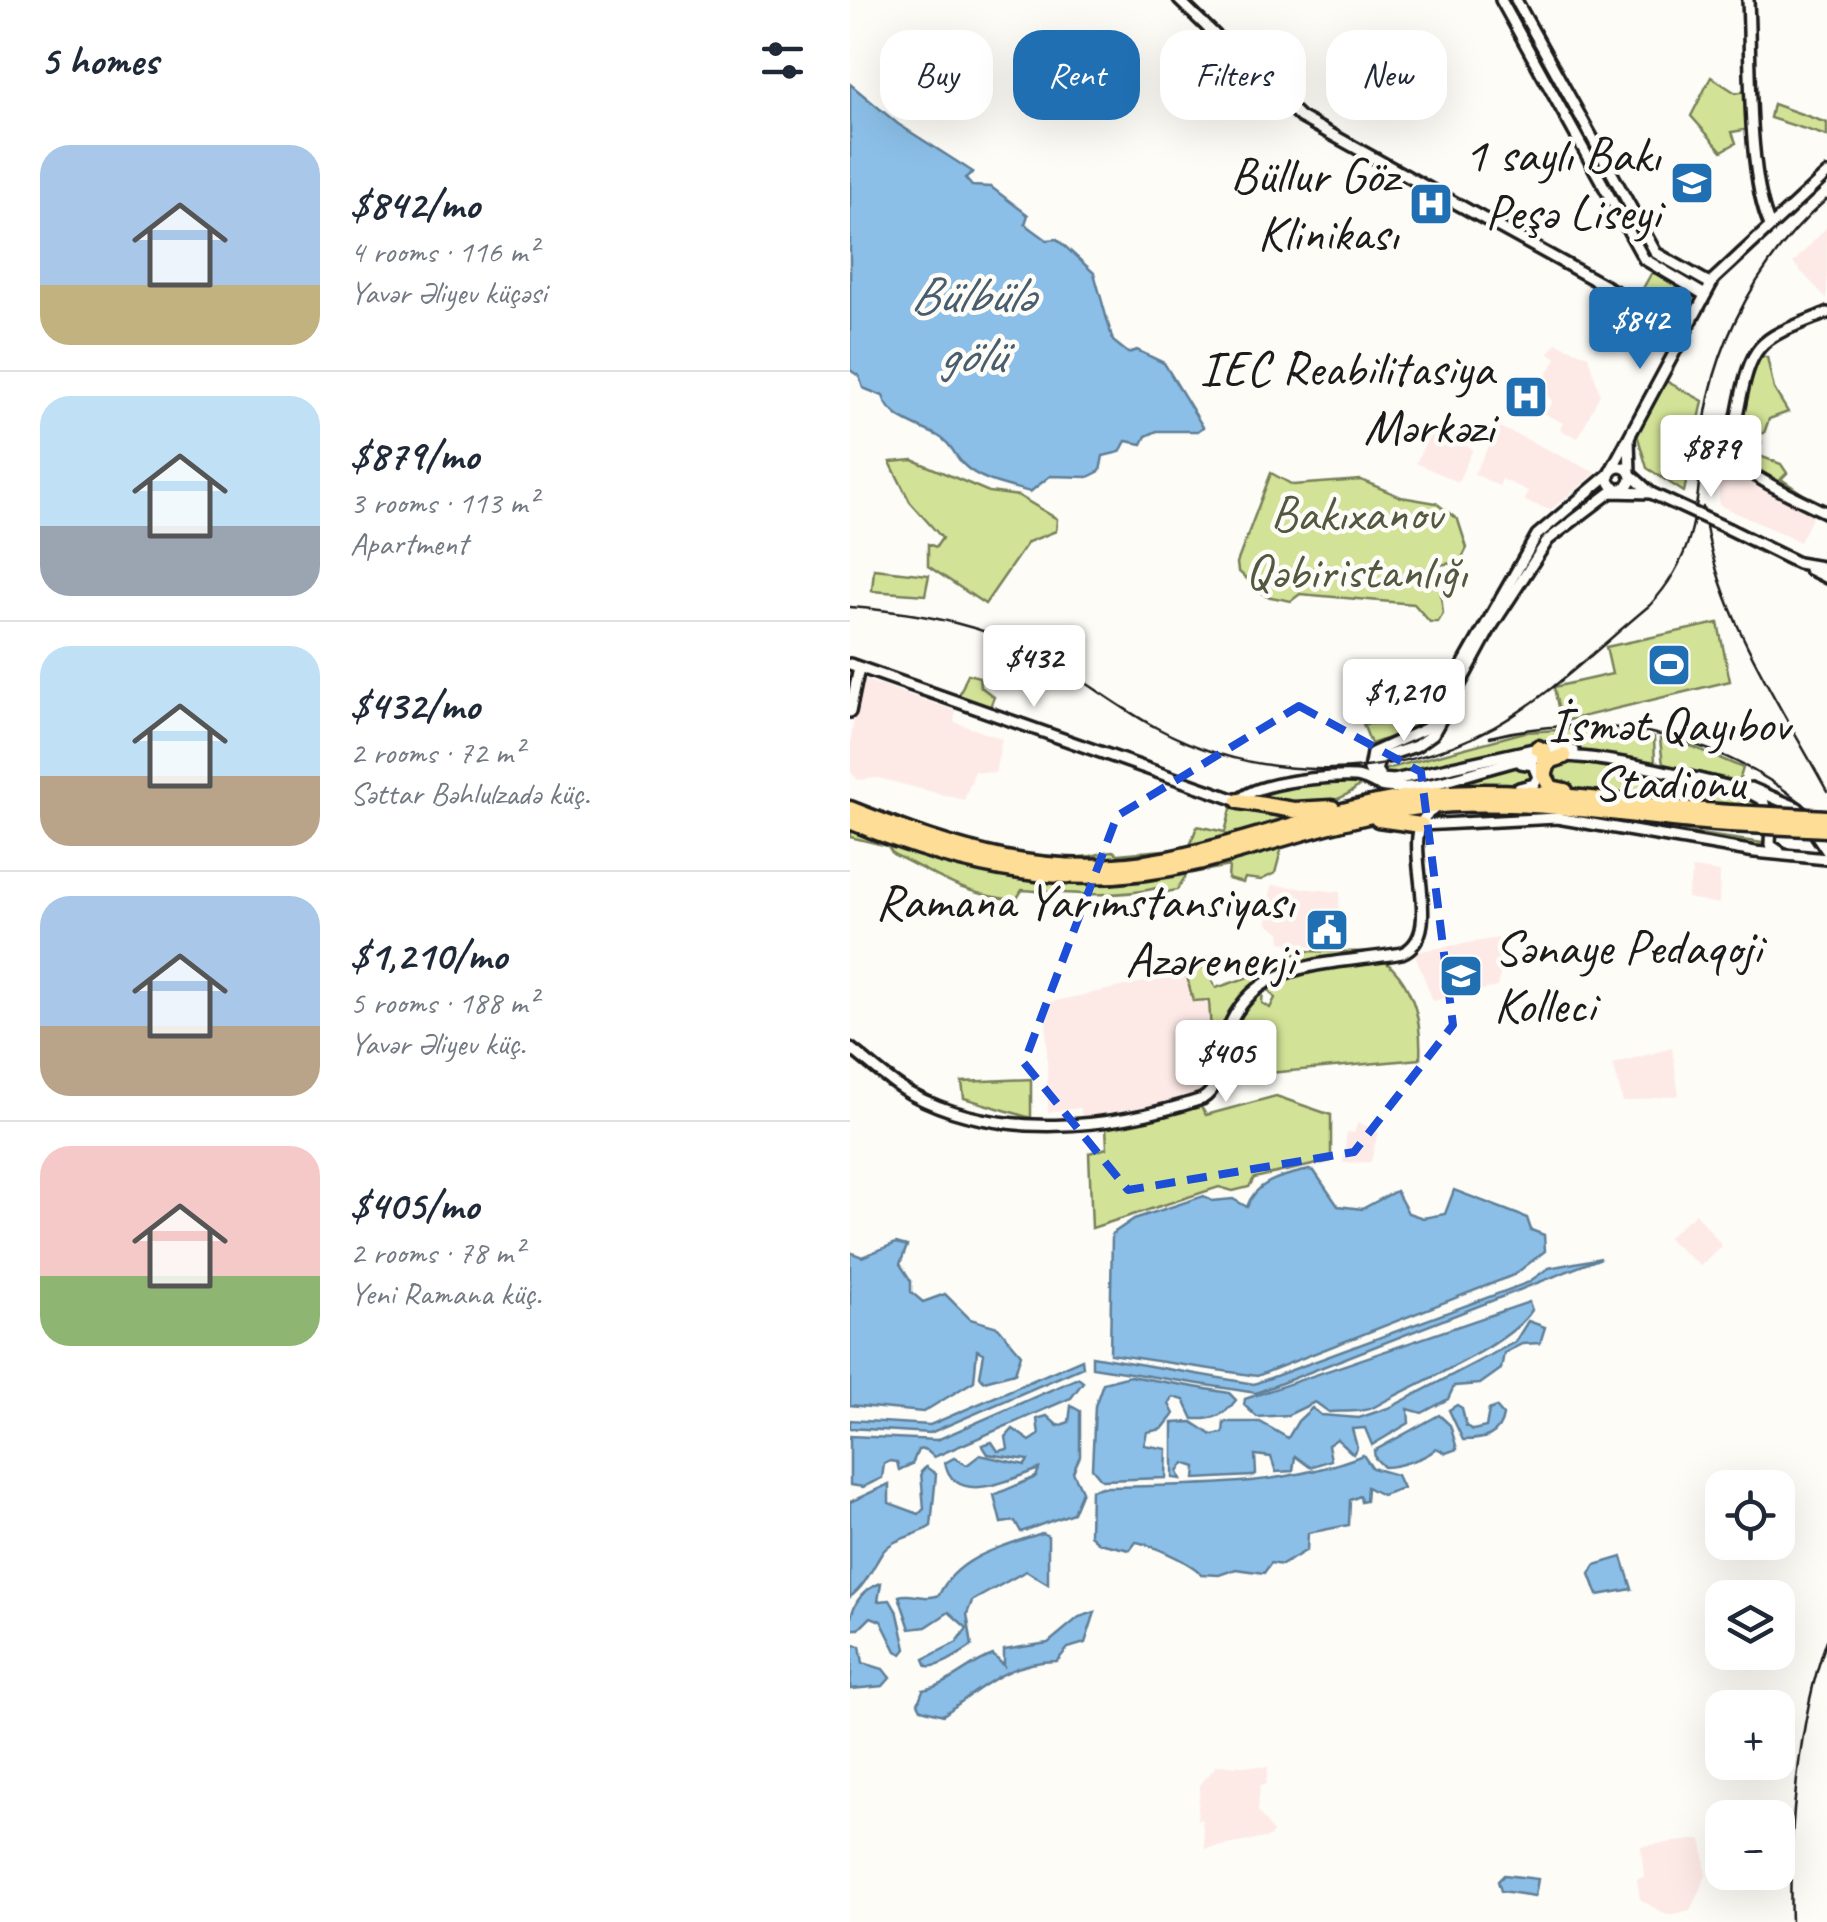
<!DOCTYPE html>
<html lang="en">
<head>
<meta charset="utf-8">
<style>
	:root { --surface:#fff; --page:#f6f6f7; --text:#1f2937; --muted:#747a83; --line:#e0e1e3; --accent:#1f6fb2 }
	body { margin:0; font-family:Caveat,sans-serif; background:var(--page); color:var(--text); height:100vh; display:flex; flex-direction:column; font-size:38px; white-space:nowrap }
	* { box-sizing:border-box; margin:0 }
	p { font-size:32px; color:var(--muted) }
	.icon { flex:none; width:55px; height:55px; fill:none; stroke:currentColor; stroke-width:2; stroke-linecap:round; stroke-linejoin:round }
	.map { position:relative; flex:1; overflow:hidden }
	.panel { display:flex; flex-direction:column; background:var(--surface); width:850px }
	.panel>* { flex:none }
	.guide { position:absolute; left:30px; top:30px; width:795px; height:90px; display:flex; gap:20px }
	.buttons { position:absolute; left:855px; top:1470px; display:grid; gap:20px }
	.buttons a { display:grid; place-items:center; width:90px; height:90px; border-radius:20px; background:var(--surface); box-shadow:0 10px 40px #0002; font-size:50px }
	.price { position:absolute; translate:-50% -85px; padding:0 22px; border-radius:10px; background:#fff; color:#222; font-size:32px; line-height:65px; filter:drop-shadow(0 2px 5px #0008) }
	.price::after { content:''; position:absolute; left:50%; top:60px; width:30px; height:22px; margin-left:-15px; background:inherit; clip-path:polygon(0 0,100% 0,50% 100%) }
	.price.on { background:var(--accent); color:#fff }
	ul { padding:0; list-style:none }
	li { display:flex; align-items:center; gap:30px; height:250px; padding:0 40px }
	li+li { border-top:2px solid var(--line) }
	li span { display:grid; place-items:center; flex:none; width:280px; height:200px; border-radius:30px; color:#555 }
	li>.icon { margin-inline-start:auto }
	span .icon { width:120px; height:120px; fill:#fffc; stroke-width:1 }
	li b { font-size:42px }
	h2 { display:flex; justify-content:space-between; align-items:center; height:120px; padding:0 40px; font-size:42px }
	.chip { padding:0 35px; border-radius:30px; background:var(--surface); box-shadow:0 10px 40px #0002; font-size:35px; line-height:90px }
	.chip.on { background:var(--accent); color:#fff }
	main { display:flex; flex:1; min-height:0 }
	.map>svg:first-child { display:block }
	.built { fill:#fdeae6 }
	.green { fill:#d2e397; stroke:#77805a; stroke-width:2.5 }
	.water { fill:#8bbfe8; stroke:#5f7e96; stroke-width:2.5 }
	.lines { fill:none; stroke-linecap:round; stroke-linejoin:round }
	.secondary-casing { stroke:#1c1c1c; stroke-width:16 }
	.highway-casing { stroke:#1c1c1c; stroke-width:21 }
	.secondary { stroke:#fdfcf7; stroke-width:9 }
	.highway { stroke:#fedd96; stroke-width:14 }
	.rail { stroke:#1c1c1c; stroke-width:2.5 }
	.secondary-bridge-casing { stroke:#1c1c1c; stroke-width:16; stroke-linecap:butt }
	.highway-bridge-casing { stroke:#1c1c1c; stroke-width:21; stroke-linecap:butt }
	.secondary-bridge { stroke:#fdfcf7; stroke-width:9 }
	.highway-bridge { stroke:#fedd96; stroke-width:14 }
	.marked { fill:none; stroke:#1d4ed8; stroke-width:8; stroke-dasharray:20 12; stroke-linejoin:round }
	.labels { text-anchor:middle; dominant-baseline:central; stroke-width:9; stroke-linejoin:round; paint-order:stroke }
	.poi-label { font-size:50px; fill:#1c1c1c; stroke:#fdfcf7; text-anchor:end }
	.park-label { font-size:50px; fill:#535841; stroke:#fdfcf7 }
	.water-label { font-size:52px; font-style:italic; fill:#485d6e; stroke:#fdfcf7 }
</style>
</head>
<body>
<main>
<section class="panel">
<h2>5 homes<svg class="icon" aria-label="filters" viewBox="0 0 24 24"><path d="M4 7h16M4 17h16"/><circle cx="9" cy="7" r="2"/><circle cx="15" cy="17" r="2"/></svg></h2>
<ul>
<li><span style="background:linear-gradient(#a9c7e8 70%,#c2b280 0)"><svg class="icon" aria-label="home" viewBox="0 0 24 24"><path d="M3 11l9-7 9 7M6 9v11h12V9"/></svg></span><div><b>$842/mo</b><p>4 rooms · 116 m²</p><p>Yavər Əliyev küçəsi</p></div></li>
<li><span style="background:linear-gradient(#bfe0f5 65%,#9aa5b1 0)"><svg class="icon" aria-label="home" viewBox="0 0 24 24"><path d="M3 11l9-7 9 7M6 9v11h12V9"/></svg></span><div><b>$879/mo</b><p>3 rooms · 113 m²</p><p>Apartment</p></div></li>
<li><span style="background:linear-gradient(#bfe0f5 65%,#b9a48a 0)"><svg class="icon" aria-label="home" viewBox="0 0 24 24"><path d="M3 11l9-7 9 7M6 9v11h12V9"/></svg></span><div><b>$432/mo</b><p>2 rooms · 72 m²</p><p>Səttar Bəhlulzadə küç.</p></div></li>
<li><span style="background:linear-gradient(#a9c7e8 65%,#b9a48a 0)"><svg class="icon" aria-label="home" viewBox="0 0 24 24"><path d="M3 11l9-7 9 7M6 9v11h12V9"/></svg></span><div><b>$1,210/mo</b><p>5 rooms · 188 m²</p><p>Yavər Əliyev küç.</p></div></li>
<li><span style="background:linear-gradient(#f6c9c9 65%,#8fb573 0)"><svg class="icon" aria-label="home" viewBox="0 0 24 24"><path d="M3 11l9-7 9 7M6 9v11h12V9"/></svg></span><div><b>$405/mo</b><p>2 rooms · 78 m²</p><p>Yeni Ramana küç.</p></div></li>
</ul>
</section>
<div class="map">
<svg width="977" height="1922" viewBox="0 0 977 1922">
	<rect width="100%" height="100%" fill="#fdfcf7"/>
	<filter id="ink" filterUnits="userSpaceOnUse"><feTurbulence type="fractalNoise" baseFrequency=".01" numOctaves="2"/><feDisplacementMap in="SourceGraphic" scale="20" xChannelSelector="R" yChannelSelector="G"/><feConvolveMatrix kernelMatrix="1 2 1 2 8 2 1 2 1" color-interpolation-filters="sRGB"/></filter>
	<g filter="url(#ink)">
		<!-- built -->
		<g class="built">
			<path d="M977,227V299L943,263Z"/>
			<path d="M706,343L738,356L750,394L728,438L710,430L713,423L695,414L702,402L692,384L706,358L699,353Z"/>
			<path d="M649,427L672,437L746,473L700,510L675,501L678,491L652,479L649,486L624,474Z"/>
			<path d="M581,431L623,449L608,482L566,463Z"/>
			<path d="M869,462L963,516L950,542L869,505Z"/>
			<path d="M10,678L106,711L104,722L152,739L145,773L125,771L114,800L28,778L8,780L0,771V745Z"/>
			<path d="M843,868L870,872L869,904L837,898Z"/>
			<path d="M421,885L490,892L488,914L494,916L491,945L467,948L431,942L430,932L417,923Z"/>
			<path d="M648,938L652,966L647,987L583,1001L564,952Z"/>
			<path d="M336,973L343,1000H359L361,1042L351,1043L355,1089L350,1095L232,1119L230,1108L198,1112L196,1003Z"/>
			<path d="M822,1048L829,1095L773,1102L763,1064Z"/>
			<path d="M508,1122L528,1131L521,1162L493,1163L497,1132L504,1133Z"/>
			<path d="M846,1213L872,1246L850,1266L817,1238Z"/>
			<path d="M367,1765L418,1767L416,1784L410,1785L408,1811L423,1832L420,1837L355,1849L352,1820L347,1819L350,1785Z"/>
			<path d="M852,1839L856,1876L840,1911L818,1915L790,1900L787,1879L794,1877L791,1846Z"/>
		</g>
		<!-- green -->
		<g class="green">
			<path d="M655,0H663L738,139L732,140Z"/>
			<path d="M861,77L886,93L896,91L900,129L882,132L886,143L872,151L841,116Z"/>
			<path d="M923,104L977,123V136L920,118Z"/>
			<path d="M809,272L845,294L829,322L786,301L801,274Z"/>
			<path d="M906,357H917L924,389L938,412L919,419L914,433H888Z"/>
			<path d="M814,380L853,401L834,492L797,468L786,431Z"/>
			<path d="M889,437L897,444L911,443L907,455L931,464L937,473L931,479L959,498L890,459L886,447Z"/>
			<path d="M63,460L139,492L169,496L207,519L206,531L178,542L135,604L78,566V544L86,547L92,538L60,502L40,462Z"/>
			<path d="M421,473L443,485L511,480L551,497L586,503L608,520L617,548L610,562L588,565L593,614L588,622H580L564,604L450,594L441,601L416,596L388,571L387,563Z"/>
			<path d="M24,569L79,575L75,595L22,591Z"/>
			<path d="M868,623L880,681L711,722L704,687L762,674L756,647Z"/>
			<path d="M118,674L129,677L130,686L144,697L138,712L107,700Z"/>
			<path d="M593,677L598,682L574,726L521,744L513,724L567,722L571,706L580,705Z"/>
			<path d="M741,728L804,737L805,764L691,744L539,778L529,771L675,732Z"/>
			<path d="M810,739L841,746L893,768L889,781L813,765Z"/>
			<path d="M709,759L894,793L915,808L707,789L697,766Z"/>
			<path d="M666,765L681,766L685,778L674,785L610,783Z"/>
			<path d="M506,780L510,785C476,815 437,805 396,797L416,789Z"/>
			<path d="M0,800C77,826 157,867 241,856C249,855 255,851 263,851L268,854L336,848C235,871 151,859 56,823C38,816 14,810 0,800Z"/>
			<path d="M382,805L462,814L339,849L347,826L375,832Z"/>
			<path d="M731,817L913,843L912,847L903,850Z"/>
			<path d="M0,826C177,896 250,894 432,847L425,873L411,880L395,878L393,883L378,879L379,866L337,874L327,890L312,893L311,887C265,899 218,893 172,890L166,900C112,895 91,877 43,854L38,846L0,837Z"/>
			<path d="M446,951L522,952C477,959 426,963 394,1001C381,1016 374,1046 366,1066L363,1064L359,1000L343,1001L336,973L355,966L366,988L405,975L401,959L415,952L417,958H443Z"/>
			<path d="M536,962C565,987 572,1022 570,1059L419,1073L411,1049L374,1059L385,1024L413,990L412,1003L420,1008L425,998L417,988L449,973Z"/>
			<path d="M181,1079V1118L114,1098L112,1082Z"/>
			<path d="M426,1096L481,1115V1161L404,1178L399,1187L383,1191L369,1187L242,1228L239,1153L257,1148L256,1125L351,1107L356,1115Z"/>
		</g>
		<!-- water -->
		<g class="water">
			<path d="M0,84L48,124L123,172L115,178L122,186L141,187L178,215L175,224L197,240L207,239L244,273L263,341L278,353L287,350L314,363L353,427L348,431H307L296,436L292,444L276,441L270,452L253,456L250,471L238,477L200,476L180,492C159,486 130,481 114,465C104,455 101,443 88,436C70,426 40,420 33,396L13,388L9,376L0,370Z"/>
			<path d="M459,1170L464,1171L488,1206L512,1209L546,1191L558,1213L573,1218L595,1214L604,1190L677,1218L681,1230L694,1235L695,1251L664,1275L407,1376L260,1354L262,1234L284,1219L354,1196L362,1201L383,1199L397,1207C406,1180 434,1176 459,1170Z"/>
			<path d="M46,1243L57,1246L50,1264L61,1281V1292L73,1302L95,1294L120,1319L148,1327L171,1354L165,1373L134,1381L130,1376L134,1354L127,1350L124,1381L73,1412L0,1405V1252L12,1257Z"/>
			<path d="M751,1258L406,1393L242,1367V1356L404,1384L677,1283L699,1268Z"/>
			<path d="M679,1302L682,1310C658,1348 566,1382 526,1406C515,1413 492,1411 479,1412L465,1402L438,1415L407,1417L394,1405L395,1399Z"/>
			<path d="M678,1321L695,1327L690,1343L672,1344L654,1353L651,1369L630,1384L604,1386L598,1399L572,1413L558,1409L559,1423L522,1445L515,1428L502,1429L507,1447L503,1454L487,1439L478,1445L481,1460L460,1467L445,1456L443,1471L426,1472L421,1457L405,1455L406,1474L402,1476L345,1479L346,1467L334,1463L328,1472L331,1479L323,1478V1423L342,1422L362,1435L373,1433L374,1422H410L438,1438L448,1421L462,1408L471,1415L509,1418L541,1407L665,1342Z"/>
			<path d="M232,1359L233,1367L80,1433L0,1428V1420L80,1425Z"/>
			<path d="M280,1376L379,1393L386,1400C374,1416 364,1420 343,1419L334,1400L323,1397L319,1404L324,1414L312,1429L297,1432L294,1445L317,1449L316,1478L252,1480L242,1468L245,1406L253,1383Z"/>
			<path d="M228,1378L233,1382L221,1398L84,1457L75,1449L68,1450L62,1464L49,1470L47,1462L40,1461L34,1464L32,1478L13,1487L0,1485V1436L87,1440Z"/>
			<path d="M607,1405L612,1408L616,1426L623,1430L636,1427L639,1410L646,1407L653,1415C650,1437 632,1440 613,1440L599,1410Z"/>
			<path d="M221,1406L230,1411V1456L223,1472L232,1491L223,1513L171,1532L165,1521L151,1523L144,1495L186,1477L189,1469C164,1478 105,1508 95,1463L104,1458L117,1465L130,1455L175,1465L178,1460L138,1454L132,1445L142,1442L148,1451L158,1449L156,1437L163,1429L180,1441L189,1435L187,1419L197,1416L208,1426L219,1422Z"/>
			<path d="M589,1415L600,1425L607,1449L596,1453L586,1448C580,1457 548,1467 534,1467L525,1458L524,1451Z"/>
			<path d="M513,1455L522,1468L547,1475L553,1488L532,1495L517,1487L516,1501L511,1502L510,1496L500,1500L499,1525L458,1533L457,1550L432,1565L421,1563L414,1573L386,1569L369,1575L351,1574C342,1563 300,1544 286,1542L280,1550L249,1543L240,1535L241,1490L252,1487C339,1485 431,1488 513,1455Z"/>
			<path d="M76,1467L86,1474L81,1526C66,1537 43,1537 32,1553C22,1569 15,1586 0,1597V1502L39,1484V1503L69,1514L74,1509L71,1472Z"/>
			<path d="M192,1533L198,1536V1584L176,1571L122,1601L117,1614L122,1646C111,1653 90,1668 77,1666L74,1659L107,1642L117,1628L99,1612L76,1627L60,1629L49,1596C62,1592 73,1601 89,1595C107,1556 154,1546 192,1533Z"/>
			<path d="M772,1557L782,1589L748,1595L740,1574L745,1565Z"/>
			<path d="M31,1583L28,1601L40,1600L48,1614L56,1649L52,1654L46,1651L31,1621L21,1617L9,1629H0C0,1608 10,1590 31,1583Z"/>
			<path d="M245,1612L235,1643L218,1648L207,1661C159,1661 131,1688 93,1715L71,1709L68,1703L73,1690C100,1685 118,1664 143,1655L154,1666V1650L198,1643L229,1617Z"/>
			<path d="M3,1645L10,1646L13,1663L33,1669L40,1678L33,1686L0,1689Z"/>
			<path d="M654,1875L688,1879L685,1896L651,1891L648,1881Z"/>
		</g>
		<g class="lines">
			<defs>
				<g id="secondary">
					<path d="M329,0L450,117L835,330"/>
					<path d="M651,0L794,259L855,295"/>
					<path d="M666,0L806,253L861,284"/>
					<path d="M898,0C901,56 897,177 920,225"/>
					<path d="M977,313C909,340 902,338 888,412C885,425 877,445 884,458C894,475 957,503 977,513"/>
					<path d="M779,438L780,474L801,493L827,505"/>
					<circle cx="770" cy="478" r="11"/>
					<path d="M879,529L948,563L977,568"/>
					<path d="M959,569L977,578"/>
					<path d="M0,664L389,801C403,782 482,775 506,777C517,778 525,786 535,787C597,793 654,752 716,756C771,759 842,777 896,791L913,800L918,816"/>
					<path d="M0,712L9,668"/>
					<path d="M724,751L688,748L544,780L532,779L526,770L530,758L566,746L583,734L640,629L698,540L761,492L801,493"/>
					<path d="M525,784L519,770L522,753L577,728L687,535L759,474L864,279L977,174"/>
					<path d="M669,788L684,784L688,777L683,765L671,763"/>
					<path d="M901,788L948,808L977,851"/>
					<path d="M921,822L920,845L929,851"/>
					<path d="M571,825L707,818L905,852L977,859"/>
					<path d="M0,1048C20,1063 39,1082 61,1094C149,1141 261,1129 352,1099C369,1089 368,1070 371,1051C393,955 476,967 552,953C601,932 542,832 583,810"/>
				</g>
				<g id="highway">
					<path d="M688,748L694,751V770"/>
					<path d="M714,756L699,761L694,775L701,788L715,791"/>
					<path d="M389,801L444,810L482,808"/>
					<path d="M0,809C108,852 200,882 318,859C405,842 488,804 577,795C678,784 780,807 881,813"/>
					<path d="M528,819L571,825"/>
					<path d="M0,821C114,869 226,893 348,862C421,844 494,816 569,807C673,795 776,817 880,824"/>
				</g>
			</defs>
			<!-- secondary casing -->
			<use href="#secondary" class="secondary-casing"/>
			<!-- highway casing -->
			<use href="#highway" class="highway-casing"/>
			<!-- secondary -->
			<use href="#secondary" class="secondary"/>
			<!-- highway -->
			<use href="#highway" class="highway"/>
			<!-- rail -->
			<g class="rail">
				<path d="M852,472C849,368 901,266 977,199"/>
				<path d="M853,507C865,610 928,701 977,791"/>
				<path d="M0,607C73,613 140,625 204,663C239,683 271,709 307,728C409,783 541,783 644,727C700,696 750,646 800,605C841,561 847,518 851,460"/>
				<path d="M640,737C762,707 885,738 977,825"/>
				<path d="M941,1922C938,1839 948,1718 977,1640"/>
			</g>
			<defs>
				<path id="secondary-bridge" d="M827,505L879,529"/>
				<g id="highway-bridge">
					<path d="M881,813L977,818"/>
					<path d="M880,824L977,829"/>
				</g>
			</defs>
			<!-- secondary-bridge casing -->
			<use href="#secondary-bridge" class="secondary-bridge-casing"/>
			<!-- highway-bridge casing -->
			<use href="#highway-bridge" class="highway-bridge-casing"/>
			<!-- secondary-bridge -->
			<use href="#secondary-bridge" class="secondary-bridge"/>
			<!-- highway-bridge -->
			<use href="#highway-bridge" class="highway-bridge"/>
		</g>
	</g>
	<!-- marked area -->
	<path class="marked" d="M449,706L571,772L603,1025L504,1152L278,1190L174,1063L267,816Z"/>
	<!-- icons -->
	<defs>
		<symbol id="university-square" viewBox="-11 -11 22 22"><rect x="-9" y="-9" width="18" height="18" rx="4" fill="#1f6fb2" stroke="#fdfcf7"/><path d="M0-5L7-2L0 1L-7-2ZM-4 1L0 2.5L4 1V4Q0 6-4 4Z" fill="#fff"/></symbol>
		<symbol id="hospital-square" viewBox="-11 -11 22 22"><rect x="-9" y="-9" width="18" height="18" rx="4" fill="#1f6fb2" stroke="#fdfcf7"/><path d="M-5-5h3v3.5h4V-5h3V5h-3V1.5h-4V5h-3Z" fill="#fff"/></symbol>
		<symbol id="stadium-square" viewBox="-11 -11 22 22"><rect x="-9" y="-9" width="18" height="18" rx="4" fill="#1f6fb2" stroke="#fdfcf7"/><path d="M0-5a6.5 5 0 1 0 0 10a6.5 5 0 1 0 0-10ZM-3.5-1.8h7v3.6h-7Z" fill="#fff"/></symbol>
		<symbol id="civic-square" viewBox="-11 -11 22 22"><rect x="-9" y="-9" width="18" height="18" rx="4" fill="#1f6fb2" stroke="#fdfcf7"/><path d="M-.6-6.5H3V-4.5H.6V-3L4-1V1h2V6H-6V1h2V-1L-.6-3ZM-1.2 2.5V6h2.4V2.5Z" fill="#fff"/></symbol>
	</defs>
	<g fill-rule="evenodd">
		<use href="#university-square" x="817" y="158" width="50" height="50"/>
		<use href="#hospital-square" x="556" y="179" width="50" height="50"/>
		<use href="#hospital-square" x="651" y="372" width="50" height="50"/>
		<use href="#stadium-square" x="794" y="640" width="50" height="50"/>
		<use href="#civic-square" x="452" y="905" width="50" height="50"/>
		<use href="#university-square" x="586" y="951" width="50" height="50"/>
	</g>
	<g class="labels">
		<!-- poi labels -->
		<g class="poi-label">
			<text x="810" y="154">1 saylı Bakı<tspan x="810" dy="58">Peşə Liseyi</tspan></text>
			<text x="548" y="175">Büllur Göz<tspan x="548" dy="58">Klinikası</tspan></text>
			<text x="644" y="368">IEC Reabilitasiya<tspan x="644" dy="58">Mərkəzi</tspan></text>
			<text x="819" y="724" text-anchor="middle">İsmət Qayıbov<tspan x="819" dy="58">Stadionu</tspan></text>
			<text x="444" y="901">Ramana Yarımstansiyası<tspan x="444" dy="58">Azərenerji</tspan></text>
			<text x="644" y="947" text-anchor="start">Sənaye Pedaqoji<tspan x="644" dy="58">Kolleci</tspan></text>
		</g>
		<!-- park labels -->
		<g class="park-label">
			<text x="506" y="513">Bakıxanov<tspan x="506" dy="58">Qəbiristanlığı</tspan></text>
		</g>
		<!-- water labels -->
		<g class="water-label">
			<text x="121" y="295">Bülbülə<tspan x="121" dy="60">gölü</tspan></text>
		</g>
	</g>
</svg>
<div class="buttons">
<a><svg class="icon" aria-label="locate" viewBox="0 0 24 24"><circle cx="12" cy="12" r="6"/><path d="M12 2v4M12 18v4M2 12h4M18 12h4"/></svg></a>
<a><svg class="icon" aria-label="layers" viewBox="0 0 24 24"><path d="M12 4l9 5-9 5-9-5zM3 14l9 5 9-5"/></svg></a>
<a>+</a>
<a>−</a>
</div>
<b class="price on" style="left:790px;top:372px">$842</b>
<b class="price" style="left:861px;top:500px">$879</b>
<b class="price" style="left:184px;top:710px">$432</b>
<b class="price" style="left:554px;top:744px">$1,210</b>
<b class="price" style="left:376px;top:1105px">$405</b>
<div class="guide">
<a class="chip">Buy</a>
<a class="chip on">Rent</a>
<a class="chip">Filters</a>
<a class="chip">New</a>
</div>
</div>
</main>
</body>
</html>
